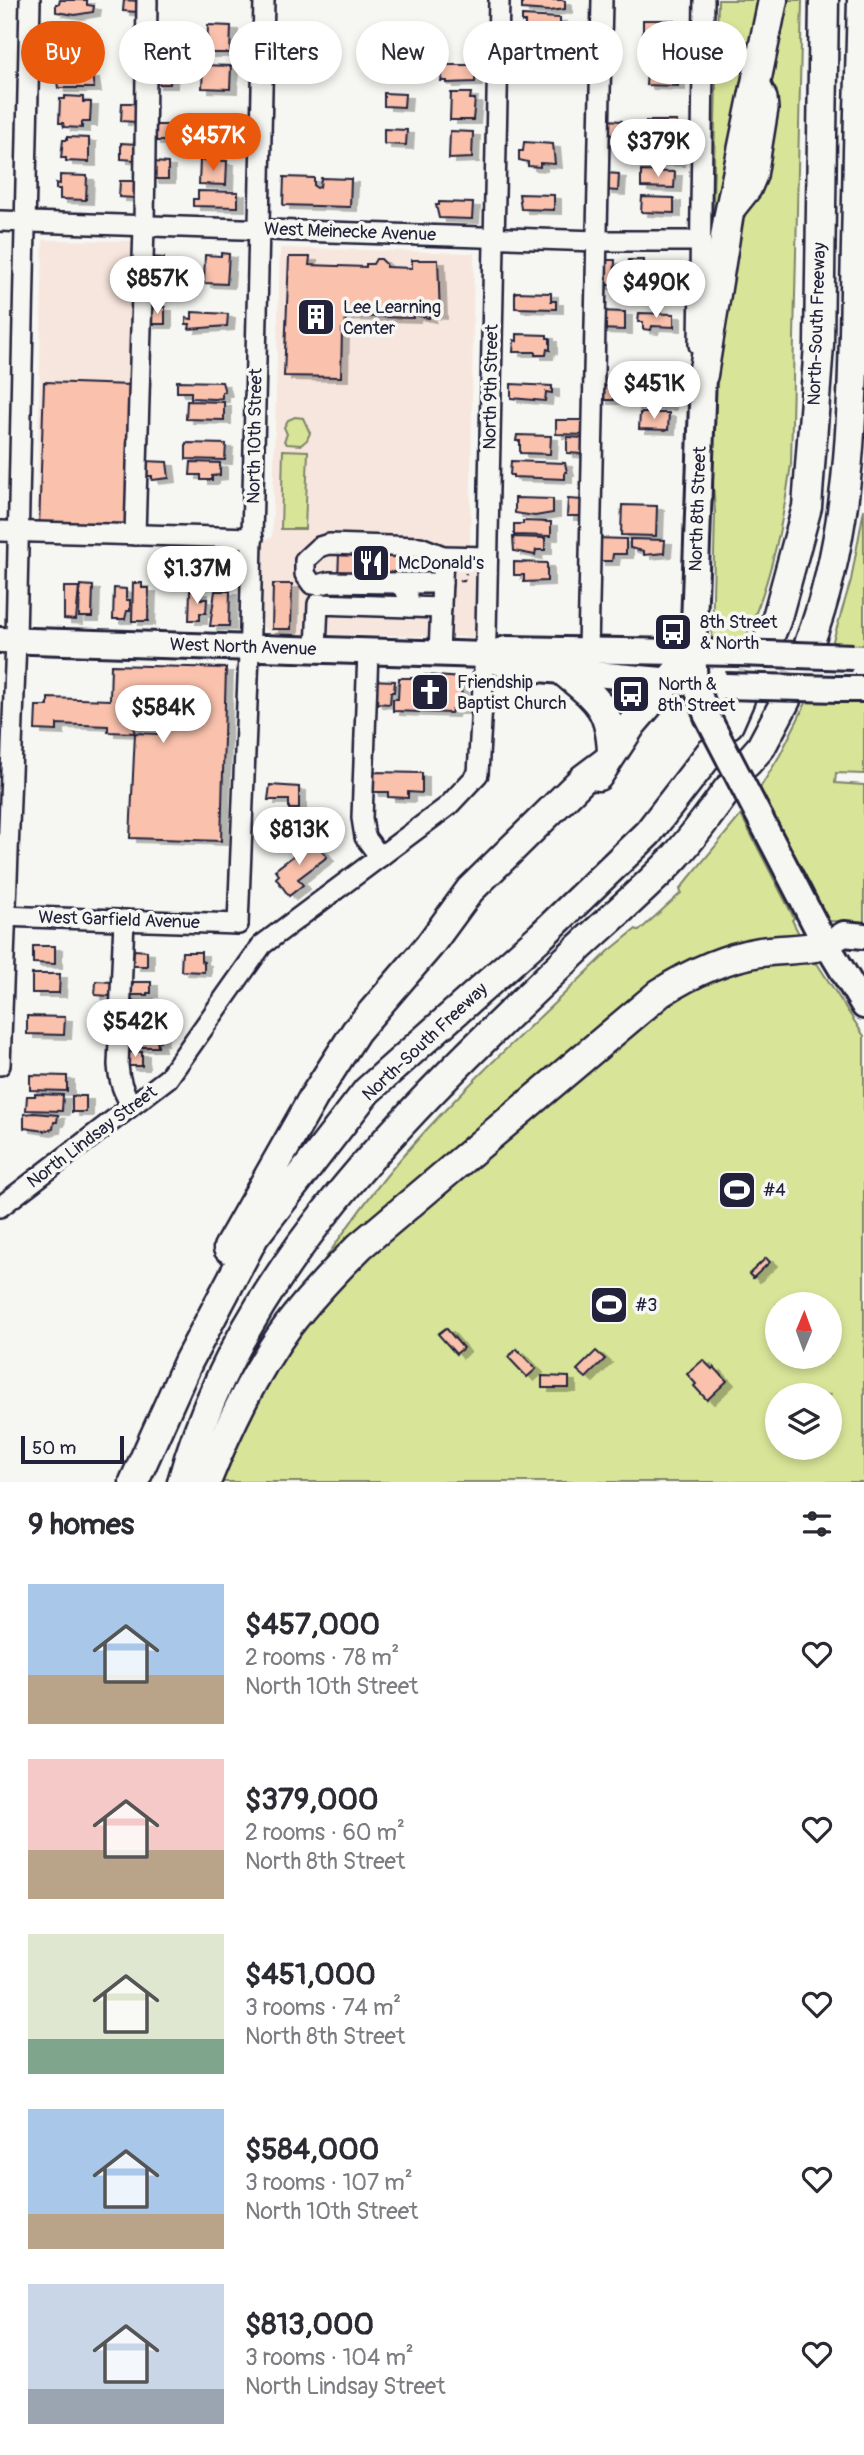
<!DOCTYPE html>
<html lang="en">
<head>
<meta charset="utf-8">
<style>
	:root { --surface:#fff; --page:#f7f7f7; --text:#2b2b33; --muted:#7c7c81; --accent:#ea580c }
	body { margin:0; font-family:Pangolin,sans-serif; background:var(--page); color:var(--text); height:100vh; display:flex; flex-direction:column; font-size:26px; white-space:nowrap }
	* { box-sizing:border-box; margin:0 }
	p { font-size:23px; color:var(--muted) }
	.icon { flex:none; width:38px; height:38px; fill:none; stroke:currentColor; stroke-width:2; stroke-linecap:round; stroke-linejoin:round }
	.map { position:relative; height:1482px; overflow:hidden }
	.details { display:flex; flex-direction:column; background:var(--surface); flex:1 }
	.details>* { flex:none }
	.banner { position:absolute; left:21px; top:21px; width:822px; height:63px; display:flex; gap:14px }
	.needle { width:46px; rotate:1deg }
	.buttons { position:absolute; left:765px; top:1292px; display:grid; gap:14px }
	.buttons a { display:grid; place-items:center; width:77px; height:77px; border-radius:50%; background:var(--surface); box-shadow:0 4px 10px #0003; font-size:35px }
	.scale { position:absolute; left:21px; bottom:18px; width:103px; box-sizing:border-box; padding-left:7px; border:4px solid #22223b; border-top:0; font-size:19px; line-height:24px; white-space:nowrap; color:#22223b; -webkit-text-stroke:5px #f6f6f2; paint-order:stroke }
	.price { position:absolute; translate:-50% -60px; padding:0 16px; border-radius:24px; background:#fff; color:#222; font-size:23px; line-height:46px; filter:drop-shadow(0 2px 4px #0008) }
	.price::after { content:''; position:absolute; left:50%; top:42px; width:21px; height:16px; margin-left:-10px; background:inherit; clip-path:polygon(0 0,100% 0,50% 100%) }
	.price.current { background:var(--accent); color:#fff }
	ul { padding:0; list-style:none }
	li { display:flex; align-items:center; gap:21px; height:175px; padding:0 28px }
	li span { display:grid; place-items:center; flex:none; width:196px; height:140px; border-radius:0px; color:#555 }
	li>.icon { margin-inline-start:auto }
	span .icon { width:84px; height:84px; fill:#fffc; stroke-width:1 }
	li b { font-size:30px }
	h2 { display:flex; justify-content:space-between; align-items:center; height:84px; padding:0 28px; font-size:30px }
	.chip { padding:0 24px; border-radius:32px; background:var(--surface); box-shadow:0 4px 10px #0003; font-size:24px; line-height:63px }
	.chip.current { background:var(--accent); color:#fff }
	.map>svg:first-child { display:block }
	.built { fill:#f7e6dd }
	.green { fill:#d8e598; stroke:#7d846a; stroke-width:2; fill-rule:evenodd }
	.building { fill:#fac2ad; stroke:#22223b; stroke-width:2; filter:url(#shadow) }
	.lines { fill:none; stroke-linecap:round; stroke-linejoin:round }
	.highway-tunnel { stroke:#cccccd; stroke-width:28; stroke-dasharray:28 14; stroke-linecap:butt }
	.minor-casing { stroke:#22223b; stroke-width:24 }
	.major-casing { stroke:#22223b; stroke-width:30 }
	.highway-casing { stroke:#22223b; stroke-width:33 }
	.path { stroke:#22223b; stroke-width:2.5; stroke-dasharray:7 5; stroke-linecap:butt }
	.minor { stroke:#f6f6f2; stroke-width:19 }
	.major { stroke:#f6f6f2; stroke-width:24 }
	.highway { stroke:#f6f6f2; stroke-width:28 }
	.major-bridge-casing { stroke:#22223b; stroke-width:30; stroke-linecap:butt }
	.major-bridge { stroke:#f6f6f2; stroke-width:24 }
	.labels { text-anchor:middle; dominant-baseline:central; stroke-width:7; stroke-linejoin:round; paint-order:stroke }
	.street-label { font-size:18px; fill:#22223b; stroke:#f6f6f2 }
	.poi-label { font-size:18px; fill:#22223b; stroke:#f6f6f2; text-anchor:start }
</style>
</head>
<body>
<div class="map">
<svg width="864" height="1482" viewBox="0 0 864 1482">
	<defs>
		<filter id="shadow"><feDropShadow dx="7" dy="4" stdDeviation="0" flood-color="#0004"/></filter>
	</defs>
	<rect width="100%" height="100%" fill="#f6f6f2"/>
	<filter id="ink" filterUnits="userSpaceOnUse"><feTurbulence type="fractalNoise" baseFrequency=".0143" numOctaves="2"/><feDisplacementMap in="SourceGraphic" scale="14" xChannelSelector="R" yChannelSelector="G"/><feConvolveMatrix kernelMatrix="1 2 1 2 8 2 1 2 1" color-interpolation-filters="sRGB"/></filter>
	<g filter="url(#ink)">
		<!-- built -->
		<g class="built">
			<path d="M43,240L136,241L130,532L36,531Z"/>
			<path d="M280,248L474,253L470,546H478L475,631L471,637L273,633L263,628V539L272,538Z"/>
		</g>
		<!-- green -->
		<g class="green">
			<path d="M718,0H765L712,246Z"/>
			<path d="M782,0H802L791,464C783,524 770,585 745,639H712L715,512L711,453L718,326L735,224L758,185L777,91L766,75Z"/>
			<path d="M295,417L303,418L310,433L307,440L301,445L287,444L284,441L287,434L284,427L288,420Z"/>
			<path d="M283,450L308,451L305,529H281Z"/>
			<path d="M864,509V645L832,644L851,580Z"/>
			<path d="M807,701L864,702V774L836,773L835,783L864,785V922L827,921L760,788L780,755Z"/>
			<path d="M741,815L794,918L792,920L800,936L734,948L302,1294C335,1243 370,1193 410,1148C472,1078 542,1016 609,951L636,929L639,931L681,893L680,889Z"/>
			<path d="M802,958L806,964H809L806,959L818,965L864,1036V1482H216L242,1420L302,1326L357,1265L653,1011L710,975ZM777,1304H830V1356H777ZM777,1395H830V1447H777Z"/>
		</g>
		<!-- building -->
		<g class="building">
			<path d="M60,0H87V5L94,6L93,12L75,15L56,12V4H59Z"/>
			<path d="M124,0L139,1L138,12L123,11Z"/>
			<path d="M522,0H562L565,1V9L549,11L522,9Z"/>
			<path d="M522,16L560,18V35L525,32V22H522Z"/>
			<path d="M643,20H674V35H665V37L643,34Z"/>
			<path d="M208,25L231,26L230,53H207Z"/>
			<path d="M157,28H172V48L156,47Z"/>
			<path d="M522,43L550,44L552,59L522,58Z"/>
			<path d="M643,44L674,45L671,62H652V59H643Z"/>
			<path d="M203,65L231,66L230,89L202,88Z"/>
			<path d="M444,65H476L475,82L447,83V81H441Z"/>
			<path d="M155,67H171L170,84H154Z"/>
			<path d="M647,70L678,71V86L646,85Z"/>
			<path d="M56,74L92,75L94,88H58Z"/>
			<path d="M384,93L405,94L404,107L384,106Z"/>
			<path d="M451,93H471L470,99H475L473,120H450Z"/>
			<path d="M65,96L83,97V102H91L90,122H82V128L64,127L63,123H59L60,99H65Z"/>
			<path d="M122,103H137L136,122L121,121Z"/>
			<path d="M606,120L622,121L621,136L606,135Z"/>
			<path d="M646,121H677V130H681V138L646,137Z"/>
			<path d="M201,122L223,123L222,126H228V143H223V146L200,145Z"/>
			<path d="M154,125H169V141H153Z"/>
			<path d="M384,129L407,130L406,145L384,144Z"/>
			<path d="M450,131L473,132L472,158L449,159Z"/>
			<path d="M67,137L89,138V162L66,161V158H61L63,140H67Z"/>
			<path d="M524,142L553,144L555,164L540,163V167L528,166V162L519,160V151H523Z"/>
			<path d="M121,143L137,144L136,160L121,159Z"/>
			<path d="M644,145L679,147L678,162L644,161Z"/>
			<path d="M200,160L227,161L226,185L199,184Z"/>
			<path d="M152,162L168,163V179H152Z"/>
			<path d="M641,171L675,172L674,188L641,187Z"/>
			<path d="M606,173L619,174L618,191L605,190Z"/>
			<path d="M60,175L87,176L86,200L60,199V189H56V183L60,184Z"/>
			<path d="M284,177L314,178V186L317,188L320,187L321,178L351,179L350,207L283,205Z"/>
			<path d="M120,181H136L135,198L119,197Z"/>
			<path d="M198,191L238,192V207L193,206V199H198Z"/>
			<path d="M519,194L554,195V210L521,209Z"/>
			<path d="M642,197L674,198V213L641,212Z"/>
			<path d="M439,202L473,203L472,219L439,218L436,205H439Z"/>
			<path d="M221,253L229,254L227,284L204,283L205,255L221,256Z"/>
			<path d="M149,257L164,258L163,278L148,277Z"/>
			<path d="M289,257H310L309,265L366,267V264H373L376,259H381L386,264V267L412,268V260H438L440,315L429,314V318L414,315L413,318L346,316L345,329H342L341,377L284,376Z"/>
			<path d="M600,260H615L614,285H599Z"/>
			<path d="M629,260H644L643,286L626,285Z"/>
			<path d="M515,292L551,293V301H556V309L515,308Z"/>
			<path d="M149,307H165V324H148Z"/>
			<path d="M599,311L625,312V330L598,329Z"/>
			<path d="M192,312L228,314L227,326L189,329L190,324H186V318L192,319Z"/>
			<path d="M639,313L674,314V327L652,326L651,330L643,329V322H638Z"/>
			<path d="M517,334L547,335V338H550V350L547,349L546,355H535V352H513L514,340L517,341Z"/>
			<path d="M627,362L666,363L669,365L668,377H665V379H634V375H626Z"/>
			<path d="M177,381L222,382L225,392H222V398L215,399L191,398V392H177Z"/>
			<path d="M44,382L131,385L126,531L39,528Z"/>
			<path d="M511,384L552,386V393L546,392L545,401L511,398Z"/>
			<path d="M601,386H615L614,400H601Z"/>
			<path d="M633,386L665,387V394H670L669,406H633Z"/>
			<path d="M187,401L224,402V420L186,419Z"/>
			<path d="M640,413H669L668,430L639,429Z"/>
			<path d="M556,420H587V435L556,434Z"/>
			<path d="M517,435L551,436L550,454L520,453V441H516Z"/>
			<path d="M567,437L583,438V454L567,453Z"/>
			<path d="M186,443L226,444L225,460L186,459Z"/>
			<path d="M144,461L167,462L169,478L152,480V476H144Z"/>
			<path d="M511,461L565,463L567,472H565V479L513,477V475H510Z"/>
			<path d="M191,462L220,463V475L212,476V480H201V475H190Z"/>
			<path d="M515,498L553,499V513L535,516L515,513Z"/>
			<path d="M568,499L583,500L582,516H567Z"/>
			<path d="M622,505L657,506L656,536L621,535Z"/>
			<path d="M523,521L551,522V536L514,535V524H523Z"/>
			<path d="M513,537L545,538V550H536L535,555L514,551Z"/>
			<path d="M595,538L626,539V554H613L612,561H598Z"/>
			<path d="M630,539L665,540L664,553L644,555V551L630,548Z"/>
			<path d="M339,553L403,556L402,576L338,578Z"/>
			<path d="M514,562L547,563V581L524,582V575H514Z"/>
			<path d="M133,583H142V588H149L148,621H132Z"/>
			<path d="M273,584H292L291,629H272Z"/>
			<path d="M80,585L93,586L92,617H79Z"/>
			<path d="M64,587H79L76,620L64,619Z"/>
			<path d="M114,588L126,589V600H130V611H127L125,619H113Z"/>
			<path d="M190,591H201L200,599H207L206,613H200V620H189Z"/>
			<path d="M215,591H230L229,626H210Z"/>
			<path d="M111,665L226,668L221,841L130,838L135,733L160,734V727L135,726L134,733L108,732V726L57,724V731L35,730L36,706H48V698L110,700Z"/>
			<path d="M425,675L461,678L462,710H452L451,713L393,711V699H398L399,678H425Z"/>
			<path d="M369,680L395,681L394,692H391L390,704L375,703Z"/>
			<path d="M373,772L422,773V793L408,792V798L388,797V792H372Z"/>
			<path d="M270,785L299,787V809H289V800H268Z"/>
			<path d="M314,840L327,857L298,879L303,885L289,896L276,878L279,875L275,870Z"/>
			<path d="M33,946H55V964L33,963Z"/>
			<path d="M134,950L147,951V966H133Z"/>
			<path d="M182,952H201V961L204,962V972L181,971Z"/>
			<path d="M32,974H60L59,993H32Z"/>
			<path d="M96,981L111,982L110,996L95,995Z"/>
			<path d="M133,982H151V993H147V995H125V984H133Z"/>
			<path d="M127,1001L149,1002V1007H152L149,1018H127Z"/>
			<path d="M27,1016L65,1017L64,1035L27,1034Z"/>
			<path d="M131,1030H158L157,1035H161L160,1041L157,1040L158,1047H131Z"/>
			<rect x="128" y="1052" width="14" height="14"/>
			<path d="M30,1075L67,1076V1091L30,1090Z"/>
			<path d="M35,1094L63,1095L62,1111L26,1110L27,1096H35Z"/>
			<rect x="72" y="1096" width="14" height="16"/>
			<path d="M34,1113L58,1115L57,1122H54L53,1129L44,1131L24,1128V1114Z"/>
			<path d="M766,1258L770,1262L753,1278L749,1274Z"/>
			<path d="M446,1328L463,1348L456,1354L438,1334Z"/>
			<path d="M517,1349L536,1369L527,1377L508,1357Z"/>
			<path d="M596,1351L605,1359L586,1378L577,1370Z"/>
			<path d="M703,1360L712,1369L714,1367L727,1381L707,1400L694,1386L696,1384L687,1374Z"/>
			<path d="M542,1376L569,1377V1388H542Z"/>
		</g>
		<g class="lines">
			<!-- highway-tunnel -->
			<g class="highway-tunnel">
				<path d="M740,699L767,643"/>
				<path d="M786,700L809,644"/>
			</g>
			<defs>
				<g id="minor">
					<path d="M731,215L751,190L757,176L768,109L767,98L757,77"/>
					<path d="M0,221L597,241H700"/>
					<path d="M699,345L704,0"/>
					<path d="M0,531L253,538"/>
					<path d="M135,535L144,225L147,0"/>
					<path d="M396,583H442"/>
					<path d="M409,607C409,595 407,589 396,583L329,582L318,585L312,584L305,574V560L319,547L329,544L420,547L443,556"/>
					<path d="M316,649L318,604L441,608"/>
					<path d="M588,650L602,0"/>
					<path d="M368,651L362,818L365,837L380,857"/>
					<path d="M439,653L443,556L487,557"/>
					<path d="M0,916L238,924"/>
					<path d="M124,920L118,1065C119,1081 123,1093 132,1105"/>
					<path d="M238,924L250,629L264,0"/>
					<path d="M0,1065L16,640L30,0"/>
					<path d="M0,1207L168,1078L262,945L448,806L478,774L486,634L499,0"/>
				</g>
				<g id="major">
					<path d="M703,375L693,653L695,683L707,716"/>
					<path d="M0,640L485,655L506,649L739,653"/>
					<path d="M489,657L506,666L684,682"/>
					<path d="M838,689H864"/>
					<path d="M761,820L818,930L864,1006"/>
					<path d="M826,945L844,934L864,936"/>
				</g>
				<g id="highway">
					<path d="M703,375L728,219L773,0"/>
					<path d="M767,643L776,621L807,507L819,345L824,0"/>
					<path d="M809,644C852,530 852,412 855,292C857,195 859,97 862,0"/>
					<path d="M563,671C596,699 610,706 612,752"/>
					<path d="M729,724L740,699"/>
					<path d="M747,763L761,747L786,700"/>
					<path d="M598,776L632,724L693,653"/>
					<path d="M228,1248L313,1098L356,1031L429,946L470,890L583,779L607,761"/>
					<path d="M134,1482L188,1362L254,1237L367,1091L541,936L648,833L710,753"/>
					<path d="M182,1482C239,1270 414,1105 568,958C603,924 643,892 676,856C695,835 711,812 728,789"/>
					<path d="M206,1482C228,1428 253,1374 288,1326C310,1297 334,1272 360,1246L660,993C691,973 723,958 760,952C783,949 804,950 826,945"/>
				</g>
			</defs>
			<!-- minor casing -->
			<use href="#minor" class="minor-casing"/>
			<!-- major casing -->
			<use href="#major" class="major-casing"/>
			<!-- highway casing -->
			<use href="#highway" class="highway-casing"/>
			<!-- path -->
			<path class="path" d="M459,581H464L466,573"/>
			<!-- minor -->
			<use href="#minor" class="minor"/>
			<!-- major -->
			<use href="#major" class="major"/>
			<!-- highway -->
			<use href="#highway" class="highway"/>
			<defs>
				<g id="major-bridge">
					<path d="M739,653L853,657"/>
					<path d="M725,686L838,689"/>
					<path d="M707,716L761,820"/>
				</g>
			</defs>
			<!-- major-bridge casing -->
			<use href="#major-bridge" class="major-bridge-casing"/>
			<!-- major-bridge -->
			<use href="#major-bridge" class="major-bridge"/>
		</g>
	</g>
	<!-- icons -->
	<defs>
		<symbol id="building-square" viewBox="-11 -11 22 22"><rect x="-9" y="-9" width="18" height="18" rx="4" fill="#22223b" stroke="#f6f6f2"/><path d="M-4-6H4V6H1V3H-1V6H-4ZM-2.5-4.3h1.7v1.8h-1.7ZM.8-4.3h1.7v1.8H.8ZM-2.5-1h1.7V.8h-1.7ZM.8-1h1.7V.8H.8Z" fill="#fff"/></symbol>
		<symbol id="restaurant-square" viewBox="-11 -11 22 22"><rect x="-9" y="-9" width="18" height="18" rx="4" fill="#22223b" stroke="#f6f6f2"/><path d="M-5-6h1v4h1v-4h1v4h1v-4h1v5L-1.5 .5V6h-2V.5L-5-1ZM5-6V6H3V1.5H1.5Q1.5-4 5-6Z" fill="#fff"/></symbol>
		<symbol id="bus-square" viewBox="-11 -11 22 22"><rect x="-9" y="-9" width="18" height="18" rx="4" fill="#22223b" stroke="#f6f6f2"/><path d="M-5-6H5V4H4V6H2V4H-2V6H-4V4H-5ZM-3.5-4V0h7V-4ZM-3.5 1.2v1.5H-2V1.2ZM2 1.2v1.5H3.5V1.2Z" fill="#fff"/></symbol>
		<symbol id="church-square" viewBox="-11 -11 22 22"><rect x="-9" y="-9" width="18" height="18" rx="4" fill="#22223b" stroke="#f6f6f2"/><path d="M-1.2-6h2.4v3.5h3.3v2.4h-3.3V6h-2.4V-.1h-3.3v-2.4h3.3Z" fill="#fff"/></symbol>
		<symbol id="stadium-square" viewBox="-11 -11 22 22"><rect x="-9" y="-9" width="18" height="18" rx="4" fill="#22223b" stroke="#f6f6f2"/><path d="M0-5a6.5 5 0 1 0 0 10a6.5 5 0 1 0 0-10ZM-3.5-1.8h7v3.6h-7Z" fill="#fff"/></symbol>
	</defs>
	<g fill-rule="evenodd">
		<use href="#building-square" x="294" y="295" width="44" height="44"/>
		<use href="#restaurant-square" x="349" y="541" width="44" height="44"/>
		<use href="#bus-square" x="651" y="610" width="44" height="44"/>
		<use href="#church-square" x="408" y="670" width="44" height="44"/>
		<use href="#bus-square" x="609" y="672" width="44" height="44"/>
		<use href="#stadium-square" x="715" y="1168" width="44" height="44"/>
		<use href="#stadium-square" x="587" y="1283" width="44" height="44"/>
	</g>
	<g class="labels">
		<!-- street labels -->
		<g class="street-label">
			<text transform="translate(350 232) rotate(2)">West Meinecke Avenue</text>
			<text transform="translate(817 324) rotate(-88)">North-South Freeway</text>
			<text transform="translate(491 387) rotate(-89)">North 9th Street</text>
			<text transform="translate(255 436) rotate(-89)">North 10th Street</text>
			<text transform="translate(698 509) rotate(-88)">North 8th Street</text>
			<text transform="translate(243 647) rotate(2)">West North Avenue</text>
			<text transform="translate(119 920) rotate(2)">West Garfield Avenue</text>
			<text transform="translate(425 1042) rotate(-43)">North-South Freeway</text>
			<text transform="translate(92 1137) rotate(-37)">North Lindsay Street</text>
		</g>
		<!-- poi labels -->
		<g class="poi-label">
			<text x="343" y="307">Lee Learning<tspan x="343" dy="21">Center</tspan></text>
			<text x="398" y="563">McDonald's</text>
			<text x="700" y="622">8th Street<tspan x="700" dy="21">&amp; North</tspan></text>
			<text x="457" y="682">Friendship<tspan x="457" dy="21">Baptist Church</tspan></text>
			<text x="658" y="684">North &amp;<tspan x="658" dy="21">8th Street</tspan></text>
			<text x="764" y="1190">#4</text>
			<text x="636" y="1305">#3</text>
		</g>
	</g>
</svg>
<div class="buttons">
<a><svg class="needle" viewBox="-14 -14 28 28"><path d="M0-13l5 13h-10z" fill="#e53935"/><path d="M0 13l5-13h-10z" fill="#7c7c81"/></svg></a>
<a><svg class="icon" aria-label="layers" viewBox="0 0 24 24"><path d="M12 4l9 5-9 5-9-5zM3 14l9 5 9-5"/></svg></a>
</div>
<div class="scale">50 m</div>
<b class="price current" style="left:213px;top:173px">$457K</b>
<b class="price" style="left:658px;top:179px">$379K</b>
<b class="price" style="left:157px;top:316px">$857K</b>
<b class="price" style="left:656px;top:320px">$490K</b>
<b class="price" style="left:654px;top:421px">$451K</b>
<b class="price" style="left:197px;top:606px">$1.37M</b>
<b class="price" style="left:163px;top:745px">$584K</b>
<b class="price" style="left:299px;top:867px">$813K</b>
<b class="price" style="left:135px;top:1059px">$542K</b>
<div class="banner">
<a class="chip current">Buy</a>
<a class="chip">Rent</a>
<a class="chip">Filters</a>
<a class="chip">New</a>
<a class="chip">Apartment</a>
<a class="chip">House</a>
</div>
</div>
<section class="details">
<h2>9 homes<svg class="icon" aria-label="filters" viewBox="0 0 24 24"><path d="M4 7h16M4 17h16"/><circle cx="9" cy="7" r="2"/><circle cx="15" cy="17" r="2"/></svg></h2>
<ul>
<li><span style="background:linear-gradient(#a9c7e8 65%,#b9a48a 0)"><svg class="icon" aria-label="home" viewBox="0 0 24 24"><path d="M3 11l9-7 9 7M6 9v11h12V9"/></svg></span><div><b>$457,000</b><p>2 rooms · 78 m²</p><p>North 10th Street</p></div><svg class="icon" aria-label="heart" viewBox="0 0 24 24"><path d="M12 20l-8-8c-3-5 5-10 8-4 3-6 11-1 8 4z"/></svg></li>
<li><span style="background:linear-gradient(#f6c9c9 65%,#b9a48a 0)"><svg class="icon" aria-label="home" viewBox="0 0 24 24"><path d="M3 11l9-7 9 7M6 9v11h12V9"/></svg></span><div><b>$379,000</b><p>2 rooms · 60 m²</p><p>North 8th Street</p></div><svg class="icon" aria-label="heart" viewBox="0 0 24 24"><path d="M12 20l-8-8c-3-5 5-10 8-4 3-6 11-1 8 4z"/></svg></li>
<li><span style="background:linear-gradient(#dfe7d0 75%,#7fa58c 0)"><svg class="icon" aria-label="home" viewBox="0 0 24 24"><path d="M3 11l9-7 9 7M6 9v11h12V9"/></svg></span><div><b>$451,000</b><p>3 rooms · 74 m²</p><p>North 8th Street</p></div><svg class="icon" aria-label="heart" viewBox="0 0 24 24"><path d="M12 20l-8-8c-3-5 5-10 8-4 3-6 11-1 8 4z"/></svg></li>
<li><span style="background:linear-gradient(#a9c7e8 75%,#b9a48a 0)"><svg class="icon" aria-label="home" viewBox="0 0 24 24"><path d="M3 11l9-7 9 7M6 9v11h12V9"/></svg></span><div><b>$584,000</b><p>3 rooms · 107 m²</p><p>North 10th Street</p></div><svg class="icon" aria-label="heart" viewBox="0 0 24 24"><path d="M12 20l-8-8c-3-5 5-10 8-4 3-6 11-1 8 4z"/></svg></li>
<li><span style="background:linear-gradient(#c9d6e8 75%,#9aa5b1 0)"><svg class="icon" aria-label="home" viewBox="0 0 24 24"><path d="M3 11l9-7 9 7M6 9v11h12V9"/></svg></span><div><b>$813,000</b><p>3 rooms · 104 m²</p><p>North Lindsay Street</p></div><svg class="icon" aria-label="heart" viewBox="0 0 24 24"><path d="M12 20l-8-8c-3-5 5-10 8-4 3-6 11-1 8 4z"/></svg></li>
</ul>
</section>
</body>
</html>
